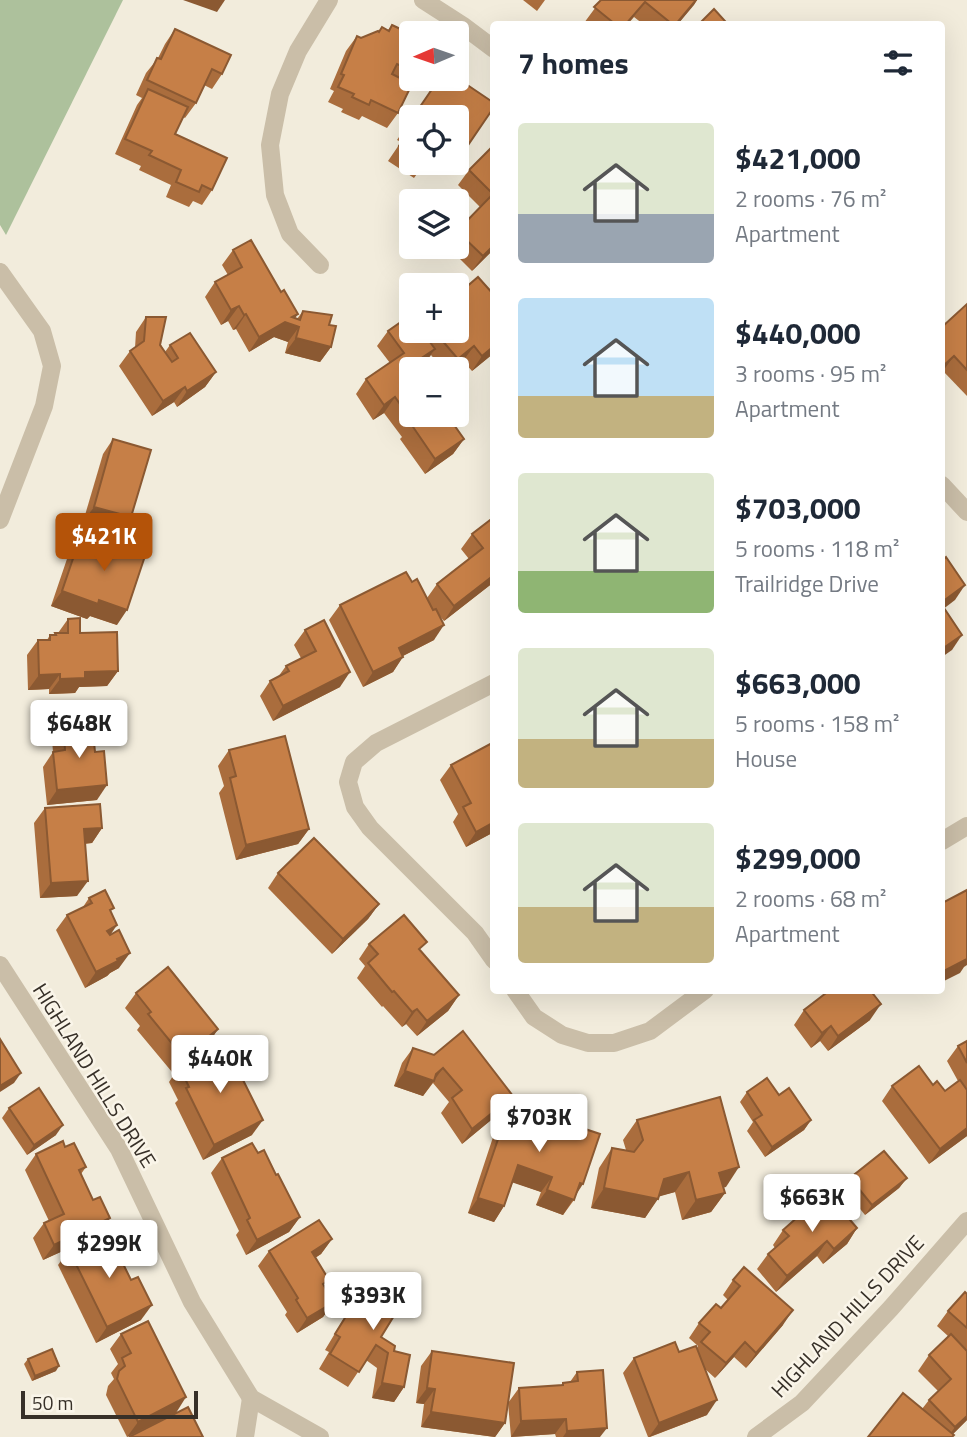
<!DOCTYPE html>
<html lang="en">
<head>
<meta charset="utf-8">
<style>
	:root { --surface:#fff; --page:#f6f6f7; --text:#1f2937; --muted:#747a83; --accent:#b45309 }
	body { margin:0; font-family:"Titillium Web",sans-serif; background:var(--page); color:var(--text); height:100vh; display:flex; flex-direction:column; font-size:26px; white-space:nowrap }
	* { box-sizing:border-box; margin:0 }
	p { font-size:23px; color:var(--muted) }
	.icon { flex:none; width:38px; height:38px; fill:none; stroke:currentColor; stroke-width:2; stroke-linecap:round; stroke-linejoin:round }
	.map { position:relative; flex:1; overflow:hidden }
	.sheet { position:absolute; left:490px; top:21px; width:455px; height:973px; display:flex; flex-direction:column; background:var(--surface); border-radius:7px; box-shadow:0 7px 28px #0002 }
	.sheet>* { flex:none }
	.needle { width:46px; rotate:268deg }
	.fabs { position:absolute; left:399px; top:21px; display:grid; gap:14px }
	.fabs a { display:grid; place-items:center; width:70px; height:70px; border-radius:7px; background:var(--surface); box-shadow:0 7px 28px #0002; font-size:35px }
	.scale { position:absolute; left:21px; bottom:18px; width:177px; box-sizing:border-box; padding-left:7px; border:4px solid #373028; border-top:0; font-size:19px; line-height:24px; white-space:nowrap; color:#373028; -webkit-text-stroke:5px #faf5e9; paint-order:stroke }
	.price { position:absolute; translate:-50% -60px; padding:0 16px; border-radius:7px; background:#fff; color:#222; font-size:23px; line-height:46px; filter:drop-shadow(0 2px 4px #0008) }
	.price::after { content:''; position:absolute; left:50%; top:42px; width:21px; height:16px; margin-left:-10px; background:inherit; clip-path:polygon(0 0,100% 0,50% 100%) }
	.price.current { background:var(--accent); color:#fff }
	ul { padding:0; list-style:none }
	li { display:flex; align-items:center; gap:21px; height:175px; padding:0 28px }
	li span { display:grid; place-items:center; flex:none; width:196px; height:140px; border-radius:7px; color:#555 }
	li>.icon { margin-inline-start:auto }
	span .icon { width:84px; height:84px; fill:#fffc; stroke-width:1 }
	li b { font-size:30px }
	h2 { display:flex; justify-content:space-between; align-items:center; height:84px; padding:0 28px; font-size:30px }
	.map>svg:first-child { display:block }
	.green { fill:#adc19c }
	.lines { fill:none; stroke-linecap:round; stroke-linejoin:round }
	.minor { stroke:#cabea8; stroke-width:18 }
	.wall { fill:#aa6d3d }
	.shaded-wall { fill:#8b5932 }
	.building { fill:#c67f47; stroke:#8b5932; stroke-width:2 }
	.labels { text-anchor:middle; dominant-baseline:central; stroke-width:5; stroke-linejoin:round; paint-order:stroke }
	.street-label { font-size:21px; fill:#373028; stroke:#faf5e9 }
</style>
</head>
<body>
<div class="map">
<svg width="967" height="1437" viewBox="0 0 967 1437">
	<rect width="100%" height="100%" fill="#f2ecdc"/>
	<!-- green -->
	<path class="green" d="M0,0H123L6,235L0,225Z"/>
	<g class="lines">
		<!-- minor -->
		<g class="minor">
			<path d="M423,0L462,25L494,49"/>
			<path d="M320,265L290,234L275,195L270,145L280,94L298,51L329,0"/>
			<path d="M0,272L42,331L52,366L44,406L0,520"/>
			<path d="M942,485L967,512"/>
			<path d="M494,683L376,743L354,762L348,782L355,807L370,828L475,933L494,960"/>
			<path d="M942,841L967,826"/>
			<path d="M0,965L119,1149L192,1302L251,1398L320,1437"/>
			<path d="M515,990L534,1017L562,1035L588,1043H614L650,1031L705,990"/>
			<path d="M245,1437L251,1398"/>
			<path d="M756,1437L802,1403L891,1308L967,1221"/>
		</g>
	</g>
	<!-- wall -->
	<g class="wall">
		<path d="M523,0H545L537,11Z"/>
		<path d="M601,0H697L678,24H643L634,17L628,24H586L584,23Z"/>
		<path d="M392,25L408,69L402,79L398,113L387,128L362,116L359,120L341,112L343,109L328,102L334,91L330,89L346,51L357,36L361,38L378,32L382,27L388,30Z"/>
		<path d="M175,29L222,74L212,89L204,85L196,103L185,118L183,117L175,134L212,190L202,205L193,201L189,207L166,197L171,185L139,170L141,166L115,154L137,105L142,98L136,95L146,73L158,58L165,44Z"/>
		<path d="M494,107L457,161V117Z"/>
		<path d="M411,119V163H451L442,175L425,163L414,178L388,161L401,142L397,140Z"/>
		<path d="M494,145V249L472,271L448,247H457V231L480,207L458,185L469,170Z"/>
		<path d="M233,250L295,318L297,319L303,311L329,325L331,347L320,362L285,353L288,342L274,337L249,352L236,329L233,330L228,321L221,325L205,297L215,282L228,275L222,265Z"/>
		<path d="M967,304V396L943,371Z"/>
		<path d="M146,317L165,352L170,345L216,372L205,387L177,407L174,402L152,416L119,366L130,351L135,348L136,332Z"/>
		<path d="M388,331L428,339L434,331L494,353L472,371L463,361L453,369H443L431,355L424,364L421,367L411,369L464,439L453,454L425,474L400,439L402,437L384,413L373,420L356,394L366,379L390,363L377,346Z"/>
		<path d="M113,439L131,517L121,533L83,522L103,454Z"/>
		<path d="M494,517V582L444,621L439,615L434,640L403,656L393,672L363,687L329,620L340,605L412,582L427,598L437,584L469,559L461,549L472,534Z"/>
		<path d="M80,538L106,547L110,541L117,625L90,616L87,619L51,606L69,553Z"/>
		<path d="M68,619L118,671L107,686L79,687L75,693L49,694V689L28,690L27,655L38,640H47L50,635H54L55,633H58Z"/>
		<path d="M305,630L340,687L273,721L260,696L270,681L278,677L286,666L301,658L294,645Z"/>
		<path d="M63,725L97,800L47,805L43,767L53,752L52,740Z"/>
		<path d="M229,750L309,829L298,844L236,860L219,793L224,786L218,766Z"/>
		<path d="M451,765L494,832L466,847L453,822L458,814L440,780Z"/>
		<path d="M45,808L102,828L92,843L85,844L77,896L40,898L34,823Z"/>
		<path d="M278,873L379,904L368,919L332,954L268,888Z"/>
		<path d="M89,898L111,912V935L119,968L110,973L107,976L85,988L56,930L67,915L83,907Z"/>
		<path d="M369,944L421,951L459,995L448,1011L417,1036L406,1024L402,1027L383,1006L382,1007L357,978L365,966L359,959Z"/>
		<path d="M136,993L218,1029L208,1044L180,1066L252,1135L203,1160L175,1103L178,1100L169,1082L179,1067L172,1072L137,1030L140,1026L125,1008Z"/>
		<path d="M804,1010L870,1020L828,1051L820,1041L811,1048L794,1025Z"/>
		<path d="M967,1041V1136L929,1164L882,1101L892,1086L933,1085L945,1091L958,1081L947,1061L958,1046Z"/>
		<path d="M413,1048L513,1096L502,1111L462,1144L441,1113L449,1102L433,1083L423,1096L394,1086L402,1063Z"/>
		<path d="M747,1092L779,1095L811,1120L804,1130L765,1157L747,1131L753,1122L740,1102Z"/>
		<path d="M510,1104L575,1195L574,1200L563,1215L536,1205L541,1192L513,1182L504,1206L494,1222L468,1213L499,1119Z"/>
		<path d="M9,1108L56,1135L27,1155L2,1118Z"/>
		<path d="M637,1120L726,1187H723L725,1193L711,1212L682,1220L675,1192L659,1196L645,1218L591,1208L599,1168L612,1148L626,1150L623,1140Z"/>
		<path d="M65,1147L86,1167L81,1174L100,1234L43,1260L33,1238L44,1223L49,1221L25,1170L36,1154Z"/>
		<path d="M258,1153L276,1175L300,1217L289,1232L246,1255L236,1235L239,1231L211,1173L222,1158Z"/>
		<path d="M850,1178H907L899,1188L865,1215L843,1188Z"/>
		<path d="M857,1228L847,1244L823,1264L817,1256L776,1292L757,1269L768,1254L775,1248L773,1245L783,1230Z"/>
		<path d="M332,1239L321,1254L315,1258L324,1287L334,1302L323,1317L297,1333L285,1315L287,1312L258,1266L269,1251Z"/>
		<path d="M69,1250L141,1320L96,1343L58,1265Z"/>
		<path d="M381,1275V1337L394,1351L404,1387L394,1402L372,1398L377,1368L366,1360L348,1387L319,1369L329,1352L325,1350L343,1320L353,1305L359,1308Z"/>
		<path d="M733,1280L783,1325L746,1368L734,1357L715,1378L705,1369L707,1415L650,1437H648L623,1373L634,1358L679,1352L697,1348L698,1346L689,1338L699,1323L721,1308L728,1300L723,1295Z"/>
		<path d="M967,1294V1420L953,1434L922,1409L929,1400L938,1391L918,1371L929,1355L948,1336L937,1326L948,1311Z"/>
		<path d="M121,1334L176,1413L127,1437L106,1395L108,1386L114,1379L111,1373L118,1364L110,1349Z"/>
		<path d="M432,1351L505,1423L495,1437L421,1427L424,1404L416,1403L421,1366Z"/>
		<path d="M28,1359L56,1371L32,1381L24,1364Z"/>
		<path d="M577,1372L600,1437H556L555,1434L511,1437L508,1403L519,1388L561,1385L563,1383L570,1382Z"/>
	</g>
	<!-- shaded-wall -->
	<g class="shaded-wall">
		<path d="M183,0H225L217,12Z"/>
		<path d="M696,0H697L694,5L678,24H676Z"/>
		<path d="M494,245V249L472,271L483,256Z"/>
		<path d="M239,306L228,321L221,325L231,310Z"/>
		<path d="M246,314L236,329L233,330L244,315Z"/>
		<path d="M298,314L291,324L299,327L288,342L274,337L249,352L259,337Z"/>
		<path d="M296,338L331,347L320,362L285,353Z"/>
		<path d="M474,346L463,361L453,369H451L458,359Z"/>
		<path d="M494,346V353L472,371L482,356Z"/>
		<path d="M435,349L424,364L417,369V361Z"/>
		<path d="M954,356L943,371L942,372V367Z"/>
		<path d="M216,372L205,387L177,407L187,391Z"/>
		<path d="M185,387L174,402L152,416L163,401Z"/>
		<path d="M395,397L384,413L373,420L384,405Z"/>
		<path d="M464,439L453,454L425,474L435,459Z"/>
		<path d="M94,507L131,517L121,533L83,522Z"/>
		<path d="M494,575V582L444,621L454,606Z"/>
		<path d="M965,585L955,600L942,610V602Z"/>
		<path d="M62,591L99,600L127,610L117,625L90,616L87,619L51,606Z"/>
		<path d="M444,625L434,640L389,663L399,648Z"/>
		<path d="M962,635L952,650L942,657V649Z"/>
		<path d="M403,657L393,672L363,687L373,672Z"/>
		<path d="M118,671L107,686L79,687L75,693L49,694L60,679L85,672Z"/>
		<path d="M350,672L340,687L273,721L283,706Z"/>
		<path d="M60,674L49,689L28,690L39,675Z"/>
		<path d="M107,785L97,800L47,805L57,790Z"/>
		<path d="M494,822V832L466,847L476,832Z"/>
		<path d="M102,828L92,843L73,844L84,829Z"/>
		<path d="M309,829L298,844L236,860L246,845Z"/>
		<path d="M88,881L77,896L40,898L51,883Z"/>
		<path d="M379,904L368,919L332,954L343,939Z"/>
		<path d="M117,925L107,940V931Z"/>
		<path d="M130,953L119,968L110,973L107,976L85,988L96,972L117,959Z"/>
		<path d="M967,958V965L964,967L960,973L942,982V972Z"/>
		<path d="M459,995L448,1011L417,1036L427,1021Z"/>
		<path d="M881,1004L870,1020L828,1051L838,1036Z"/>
		<path d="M417,1009L406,1024L402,1027L412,1012Z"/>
		<path d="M831,1026L820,1041L811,1048L822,1033Z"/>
		<path d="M218,1029L208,1044L172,1072L183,1057Z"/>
		<path d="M443,1068L423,1096L394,1086L405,1071L436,1074Z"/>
		<path d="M21,1073L14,1083L0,1092V1086Z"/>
		<path d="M513,1096L502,1111L462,1144L472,1129Z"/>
		<path d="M263,1120L252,1135L203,1160L214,1145Z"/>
		<path d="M811,1120L804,1130L765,1157L772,1147Z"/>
		<path d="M63,1125L56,1135L27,1155L34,1145Z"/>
		<path d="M967,1128V1136L929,1164L940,1149Z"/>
		<path d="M518,1165L552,1177L541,1192L508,1181Z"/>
		<path d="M739,1167L726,1187L706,1192L719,1173Z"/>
		<path d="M689,1172L675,1192L654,1198L658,1199L645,1218L591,1208L604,1188L664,1179Z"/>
		<path d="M907,1178L899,1188L865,1215L872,1205Z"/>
		<path d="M580,1183L583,1184L563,1215L536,1205L547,1190Z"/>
		<path d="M725,1193L711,1212L682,1220L696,1200Z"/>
		<path d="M478,1198L504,1206L494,1222L468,1213Z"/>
		<path d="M300,1217L289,1232L246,1255L257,1240Z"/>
		<path d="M110,1218L100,1234L43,1260L54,1245Z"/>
		<path d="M857,1228L847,1244L823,1264L834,1249Z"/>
		<path d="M332,1239L321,1254L301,1267L312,1252Z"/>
		<path d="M827,1241L817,1256L776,1292L787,1276Z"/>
		<path d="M334,1302L323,1317L297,1333L307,1318Z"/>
		<path d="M152,1305L141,1320L96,1343L107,1327Z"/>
		<path d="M793,1310L783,1325L746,1368L756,1353Z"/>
		<path d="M745,1342L734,1357L715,1378L726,1363Z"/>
		<path d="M59,1366L56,1371L32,1381L35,1376Z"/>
		<path d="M382,1383L404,1387L394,1402L372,1398Z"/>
		<path d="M427,1388L435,1389L424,1404L416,1403Z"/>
		<path d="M186,1397L176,1413L127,1437L138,1422Z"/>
		<path d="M717,1400L707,1415L649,1437L659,1423Z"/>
		<path d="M431,1412L505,1423L495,1437L421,1427Z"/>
		<path d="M967,1416V1420L950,1437H948L955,1427Z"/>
		<path d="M566,1419L555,1434L511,1437L521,1421Z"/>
		<path d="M607,1428L600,1437H563L567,1431Z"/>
	</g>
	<!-- building -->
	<g class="building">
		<path d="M601,0H696L676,24H672L645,2L626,24H615L594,7Z"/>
		<path d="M714,9L725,21L723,24H724H699Z"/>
		<path d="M392,25L411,34V63L408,69L397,64L392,74L412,84L398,113L371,100L369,105L352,97L354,94L338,87L344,75L341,74L357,36L361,38L378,31L379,32L382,27L389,31Z"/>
		<path d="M175,29L231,55L222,74L212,69L196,103L147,80L157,58L161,59Z"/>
		<path d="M457,78L494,103V107L466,148L463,146L457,155V117H413L439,79Z"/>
		<path d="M148,89L188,107L175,134L227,158L212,190L202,185L199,192L176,182L181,170L149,155L152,151L125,139Z"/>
		<path d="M411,120V154L399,146L411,127L408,125Z"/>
		<path d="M494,145V245L483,256L457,231L493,194L469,170Z"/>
		<path d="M251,240L281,292L284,290L298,314L292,317L300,320L303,311L332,315L329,325L336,326L331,347L296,338L299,327L285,322L259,337L246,314L244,315L239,306L231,310L215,282L242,267L233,250Z"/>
		<path d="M478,277L494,295V346L482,356L474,346L458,359L434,331H457V295Z"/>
		<path d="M967,304V370L954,356L942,367V327Z"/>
		<path d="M411,315V331H422L435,349L417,361L423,369H411V415H447L464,439L435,459L411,424L413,423L395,397L384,405L366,379L404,353L388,331Z"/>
		<path d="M146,317H166L160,345L172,362L178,358L170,345L190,333L216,372L187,391L185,387L163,401L130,351L144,341Z"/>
		<path d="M113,439L151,450L131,517L94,507Z"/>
		<path d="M494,517V575L454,606L437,584L483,548L472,534Z"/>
		<path d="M80,538L108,547L110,541L146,553L127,610L99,600L98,604L62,591Z"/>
		<path d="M946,557L965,585L942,602V561Z"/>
		<path d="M406,572L412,582L417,579L433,610L436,609L444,625L399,648L403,657L373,672L340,605Z"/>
		<path d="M942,605L962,635L942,649Z"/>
		<path d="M80,618V633L117,632L118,671L85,672V678L60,679V674L39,675L38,640H50V635H56L55,633H68V619Z"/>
		<path d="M324,620L350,672L283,706L270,681L289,671L286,666L316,651L305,630Z"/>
		<path d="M92,722L95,752L104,751L107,785L57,790L53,752L65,750L63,725Z"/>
		<path d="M285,736L309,829L246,845L230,778L236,776L229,750Z"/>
		<path d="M494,742V822L476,832L463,807L471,803L451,765Z"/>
		<path d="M100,804L102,828L84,829L88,881L51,883L45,808Z"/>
		<path d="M314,838L379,904L343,939L278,873Z"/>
		<path d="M105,890L114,908L110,910L117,925L107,931L110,935L119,930L130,953L117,959L118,961L96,972L67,915L92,903L89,898Z"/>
		<path d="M967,890V959L942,972V903Z"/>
		<path d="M404,915L427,942L419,949L459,995L427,1021L417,1009L412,1012L394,991L392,992L368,963L378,954L369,944Z"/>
		<path d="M168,967L218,1029L183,1057L148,1014L151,1012L136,993Z"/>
		<path d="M830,990H870L881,1004L838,1036L831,1026L822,1033L804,1010Z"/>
		<path d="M463,1031L513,1096L472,1129L452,1098L462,1090L443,1068L436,1074L434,1081L405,1071L413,1048L434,1055Z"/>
		<path d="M0,1039L21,1073L0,1086Z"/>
		<path d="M967,1041V1063L958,1046Z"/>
		<path d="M225,1044L263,1120L214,1145L186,1088L189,1087L179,1066Z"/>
		<path d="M919,1066L933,1085L937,1081L945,1091L960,1080L967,1090V1128L940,1149L892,1086Z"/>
		<path d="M767,1078L779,1095L789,1088L811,1120L772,1147L754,1120L762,1115L747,1092Z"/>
		<path d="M39,1088L63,1125L34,1145L9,1108Z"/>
		<path d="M720,1097L739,1167L719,1173L725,1193L696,1200L689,1172L664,1179L658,1199L604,1188L612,1148L634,1152L643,1140L637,1120Z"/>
		<path d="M510,1104L600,1134L583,1184L580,1183L574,1200L547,1190L552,1177L518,1165L504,1206L478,1198Z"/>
		<path d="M63,1141L65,1147L74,1143L86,1167L79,1170L93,1200L100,1197L110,1218L54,1245L44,1223L64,1214L36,1154Z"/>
		<path d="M252,1143L258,1153L264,1150L276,1175L278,1174L300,1217L257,1240L247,1220L250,1218L222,1158Z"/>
		<path d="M884,1151L907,1178L872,1205L850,1178Z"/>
		<path d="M826,1192L857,1228L834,1249L827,1241L787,1276L768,1254L789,1236L783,1230Z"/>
		<path d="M319,1220L332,1239L312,1252L329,1280L323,1284L334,1302L307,1318L296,1300L298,1298L269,1251Z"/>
		<path d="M107,1231L131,1280L138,1277L152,1305L107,1327L69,1250Z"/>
		<path d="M744,1267L793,1310L756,1353L745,1342L726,1363L701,1342L710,1332L699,1323L716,1304L721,1308L740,1286L733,1280Z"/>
		<path d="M381,1275L408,1293L381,1337L395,1346L394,1351L410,1355L404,1387L382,1383L388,1353L376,1345L359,1372L330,1354L340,1337L335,1334L353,1305L359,1309Z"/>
		<path d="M965,1292L967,1294V1328L948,1311Z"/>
		<path d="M148,1321L186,1397L138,1422L117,1379L119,1371L125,1366L122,1358L131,1353L121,1334Z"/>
		<path d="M951,1334L967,1351V1416L955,1427L929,1400L951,1379L929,1355Z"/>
		<path d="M675,1342L679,1352L696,1346L717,1400L659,1423L634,1358Z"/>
		<path d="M52,1349L59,1366L35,1376L28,1359Z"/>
		<path d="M432,1351L514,1363L505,1423L431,1412L435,1389L427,1388Z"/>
		<path d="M603,1370L607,1428L567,1431L566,1419L521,1421L519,1388L563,1385V1383L578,1381L577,1372Z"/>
		<path d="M903,1393L954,1435L952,1437H868Z"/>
		<path d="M188,1407L203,1437H129Z"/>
	</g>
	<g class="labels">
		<!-- street labels -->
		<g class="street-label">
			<text transform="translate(95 1075) rotate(58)">HIGHLAND HILLS DRIVE</text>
			<text transform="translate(847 1316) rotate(-47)">HIGHLAND HILLS DRIVE</text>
		</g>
	</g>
</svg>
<div class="fabs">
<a><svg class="needle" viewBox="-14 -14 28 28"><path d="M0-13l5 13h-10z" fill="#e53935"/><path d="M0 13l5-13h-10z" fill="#747a83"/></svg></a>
<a><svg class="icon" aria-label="locate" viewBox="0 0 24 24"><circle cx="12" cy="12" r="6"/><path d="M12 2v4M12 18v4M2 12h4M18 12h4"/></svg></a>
<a><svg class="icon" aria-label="layers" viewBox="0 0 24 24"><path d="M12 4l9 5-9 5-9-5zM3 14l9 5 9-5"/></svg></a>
<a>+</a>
<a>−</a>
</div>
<div class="scale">50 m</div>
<b class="price current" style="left:104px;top:573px">$421K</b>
<b class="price" style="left:79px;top:760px">$648K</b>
<b class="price" style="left:220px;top:1095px">$440K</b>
<b class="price" style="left:539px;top:1154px">$703K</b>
<b class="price" style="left:812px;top:1234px">$663K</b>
<b class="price" style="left:109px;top:1280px">$299K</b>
<b class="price" style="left:373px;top:1332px">$393K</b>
<section class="sheet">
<h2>7 homes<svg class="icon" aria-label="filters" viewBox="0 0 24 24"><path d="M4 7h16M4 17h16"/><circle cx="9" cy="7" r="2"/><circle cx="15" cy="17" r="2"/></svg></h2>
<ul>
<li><span style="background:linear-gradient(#dfe7d0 65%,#9aa5b1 0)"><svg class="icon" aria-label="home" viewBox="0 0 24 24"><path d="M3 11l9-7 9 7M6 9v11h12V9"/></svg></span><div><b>$421,000</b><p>2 rooms · 76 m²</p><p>Apartment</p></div></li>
<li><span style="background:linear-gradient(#bfe0f5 70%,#c2b280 0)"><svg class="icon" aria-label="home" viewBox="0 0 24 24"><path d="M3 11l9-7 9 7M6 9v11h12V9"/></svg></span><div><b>$440,000</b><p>3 rooms · 95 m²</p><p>Apartment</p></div></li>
<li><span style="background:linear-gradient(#dfe7d0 70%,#8fb573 0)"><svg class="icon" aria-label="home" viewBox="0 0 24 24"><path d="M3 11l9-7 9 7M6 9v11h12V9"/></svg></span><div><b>$703,000</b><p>5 rooms · 118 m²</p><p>Trailridge Drive</p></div></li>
<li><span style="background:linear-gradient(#dfe7d0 65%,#c2b280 0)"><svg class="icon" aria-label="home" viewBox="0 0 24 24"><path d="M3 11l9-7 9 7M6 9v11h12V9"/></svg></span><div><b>$663,000</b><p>5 rooms · 158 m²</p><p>House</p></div></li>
<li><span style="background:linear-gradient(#dfe7d0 60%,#c2b280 0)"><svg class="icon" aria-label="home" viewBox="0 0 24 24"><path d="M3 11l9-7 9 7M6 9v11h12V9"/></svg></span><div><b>$299,000</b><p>2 rooms · 68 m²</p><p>Apartment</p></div></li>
</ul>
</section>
</div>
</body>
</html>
